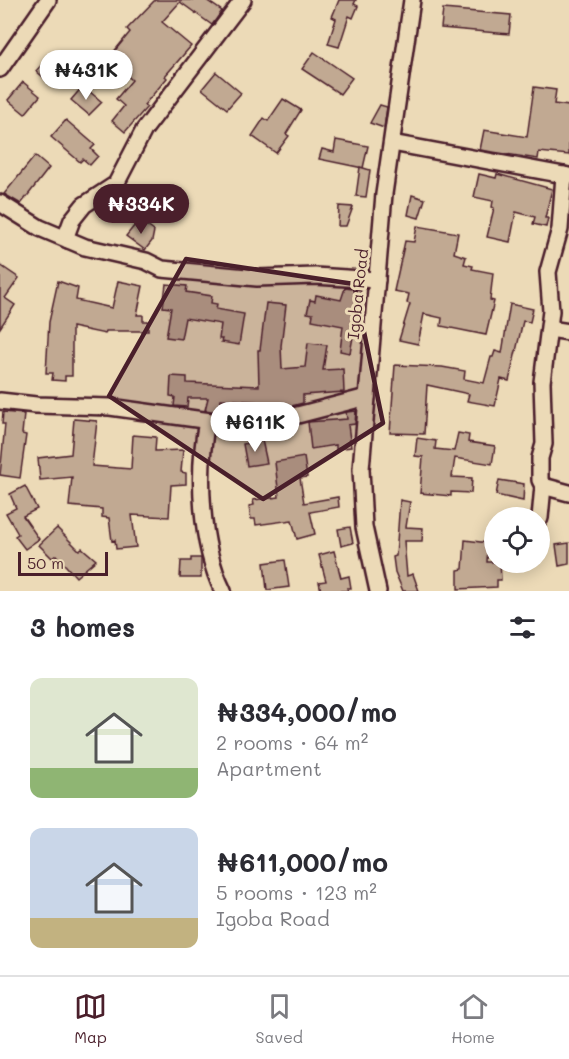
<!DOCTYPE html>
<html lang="en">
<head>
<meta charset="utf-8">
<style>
	:root { --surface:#fff; --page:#f7f7f7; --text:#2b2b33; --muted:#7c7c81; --line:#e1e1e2; --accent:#4a1f2b }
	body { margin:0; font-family:Mali,sans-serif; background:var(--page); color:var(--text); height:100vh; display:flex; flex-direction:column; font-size:22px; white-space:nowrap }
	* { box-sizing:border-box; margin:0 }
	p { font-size:20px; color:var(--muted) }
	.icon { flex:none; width:33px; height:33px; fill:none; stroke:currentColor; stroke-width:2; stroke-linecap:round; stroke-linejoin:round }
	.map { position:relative; height:591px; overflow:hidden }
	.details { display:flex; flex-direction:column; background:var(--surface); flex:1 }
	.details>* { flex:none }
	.tools { position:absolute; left:484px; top:507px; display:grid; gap:12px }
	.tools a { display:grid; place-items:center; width:66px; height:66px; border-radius:50%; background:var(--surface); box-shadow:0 3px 15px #0003; font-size:30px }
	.scale { position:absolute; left:18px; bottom:15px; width:90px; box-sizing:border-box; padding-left:6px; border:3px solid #4a1f2b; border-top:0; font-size:16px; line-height:21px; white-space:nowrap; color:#4a1f2b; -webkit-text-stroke:4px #ecdab7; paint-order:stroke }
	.price { position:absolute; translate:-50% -51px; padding:0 14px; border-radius:21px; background:#fff; color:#222; font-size:20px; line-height:39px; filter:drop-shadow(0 2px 3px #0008) }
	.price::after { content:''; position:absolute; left:50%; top:36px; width:18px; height:14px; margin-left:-9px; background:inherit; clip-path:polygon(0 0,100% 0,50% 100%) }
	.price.current { background:var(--accent); color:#fff }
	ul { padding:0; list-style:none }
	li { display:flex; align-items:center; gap:18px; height:150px; padding:0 30px }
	li span { display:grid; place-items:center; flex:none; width:168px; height:120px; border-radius:12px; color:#555 }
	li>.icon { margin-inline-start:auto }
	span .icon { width:72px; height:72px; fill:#fffc; stroke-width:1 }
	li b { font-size:26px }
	h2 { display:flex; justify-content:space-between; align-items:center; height:72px; padding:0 30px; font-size:26px }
	.tab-bar { display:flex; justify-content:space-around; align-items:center; height:84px; border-top:2px solid var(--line); background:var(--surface); font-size:16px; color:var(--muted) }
	.tab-bar a { display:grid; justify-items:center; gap:3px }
	.tab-bar .current { color:var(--accent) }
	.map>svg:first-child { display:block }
	.building { fill:#c1a992; stroke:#4a1f2b; stroke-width:1.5 }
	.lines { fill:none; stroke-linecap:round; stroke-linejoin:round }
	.minor-casing { stroke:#4a1f2b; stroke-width:20 }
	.minor { stroke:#ecdab7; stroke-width:15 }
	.marked { fill:#4a1f2b; fill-opacity:0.2; stroke:#4a1f2b; stroke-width:4.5; stroke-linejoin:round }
	.labels { text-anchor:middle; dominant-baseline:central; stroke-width:6; stroke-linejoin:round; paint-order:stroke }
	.street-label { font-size:16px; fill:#4a1f2b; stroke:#ecdab7 }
</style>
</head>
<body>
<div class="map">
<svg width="569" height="591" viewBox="0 0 569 591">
	<rect width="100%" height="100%" fill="#ecdab7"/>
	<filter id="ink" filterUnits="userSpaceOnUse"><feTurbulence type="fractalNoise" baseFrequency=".0167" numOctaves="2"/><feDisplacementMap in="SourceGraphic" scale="12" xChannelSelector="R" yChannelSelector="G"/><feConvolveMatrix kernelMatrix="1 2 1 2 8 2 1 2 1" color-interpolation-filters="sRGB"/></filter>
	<g filter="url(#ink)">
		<!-- building -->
		<g class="building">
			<path d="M155,0H206L222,11L212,25L180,2L162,22L191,46L165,76L167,78L144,105L147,107L125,132L112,121L124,106L116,99L132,80L108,59L130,32L127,29Z"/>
			<path d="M339,0H356L354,4L358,6L353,18L349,16L339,47L328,44L336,19L332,17Z"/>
			<path d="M443,9L511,15L509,34L441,28Z"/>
			<path d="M314,52L352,78L340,94L302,69Z"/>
			<path d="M50,56L69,73L56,88L36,71Z"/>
			<path d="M216,72L241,93L227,109L202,89Z"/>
			<path d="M23,82L40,96L25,114L8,100Z"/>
			<path d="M83,86L102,102L89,115L71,100Z"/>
			<path d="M534,87L556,90L554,104L569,106V155L539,152L538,159L480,150L484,130L527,137Z"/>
			<path d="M283,99L301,110L286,134L289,136L276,153L252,136L264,118L268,121Z"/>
			<path d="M380,105L387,107L384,128L370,123Z"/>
			<path d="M66,120L95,145L91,149L98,156L90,165L83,159L80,162L51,137Z"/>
			<path d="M336,140L368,146L363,168L319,159L322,149L334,152Z"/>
			<path d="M35,156L49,168L21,204L4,194Z"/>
			<path d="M360,167L370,170L366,197L356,196Z"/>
			<path d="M479,174L496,178L497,174L552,189L545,218H548L546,227L533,224L535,217L516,212L510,242L487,237L494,208L492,207L493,201L474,197Z"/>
			<path d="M133,189L157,207L147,221L123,203Z"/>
			<path d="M412,195L425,199L419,218L408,215Z"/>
			<path d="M339,206L353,207L346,226H338Z"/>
			<path d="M139,220L154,231L152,241L145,250L126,236Z"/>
			<path d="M417,226L458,233L454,253L466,257L464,264L473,266L472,269L493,273L490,300L494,301L486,335L441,326L442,318L424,314L418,344L399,340L410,304L407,303L409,294L394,291L405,241L414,242Z"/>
			<path d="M0,265L19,278L5,298L15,305L0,328Z"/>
			<path d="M58,281L78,288L76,300L112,308L118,281L143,286L137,315H143V321H148V331H106L105,334L72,327V376H65V381L52,380L53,373H46L49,322Z"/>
			<path d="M166,284L187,286L186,292L212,296L211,303L217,304L216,309L244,314L239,345L221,342L222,339H219L221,324L185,318L181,339L166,337L171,308L163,307Z"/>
			<path d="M345,288L361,290L353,315H358V337H353L350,353L340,351L343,326L312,320L313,314L307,313L310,300L315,301L316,295L341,300Z"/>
			<path d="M266,303L286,305L281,346L282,369L305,367L308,343L327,345L323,370L343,369L344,392L303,395V403L284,408L261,410V402L221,399L218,412L205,410L208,398H188L187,407L174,406L175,397L170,396L171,376L187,377V383L259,386L258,350H260Z"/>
			<path d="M510,304L533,309L530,322L523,321L509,381L501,379L495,406L467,401L469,394L427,385L424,434L390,433L395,365L442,367L465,371L464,379L484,383L491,357H493L495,351L502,353Z"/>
			<path d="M356,411L355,424L348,425L351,447L336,449V445L311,449L308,422L347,419L346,412Z"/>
			<path d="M3,412L24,414L22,434L26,435L20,478L0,475L5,424H2Z"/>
			<path d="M74,419L97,421L92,466L131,469L133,435L156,437L155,451L183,450L181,472L186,473V484L171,485L169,517L132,515L136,547L116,549L115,540L112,541L109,518L102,517V509L69,506L72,477L40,480L38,458L71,454Z"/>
			<path d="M458,433L469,435L468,442L495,446L492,464L455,458L452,477L472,478L471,493L451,492V496L420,493L423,457L415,456L417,438L436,441L435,449L454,451Z"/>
			<path d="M262,440L267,463L247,466L243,444Z"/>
			<path d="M304,457L307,477L300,478L304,503L338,497L339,507L310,512L315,534L297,539L292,520L256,525L255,519H251L249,506L254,505L253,500L279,497L275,462Z"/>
			<path d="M499,480L524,484L523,501L496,495Z"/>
			<path d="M25,486L37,509L23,516L39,539L25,549L15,536L18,534L6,513L16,508L10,494Z"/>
			<path d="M400,500L410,502L406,527L423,528L422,541H404L407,576L413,574L419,591H403L395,572L393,557L396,556Z"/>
			<path d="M350,527L353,543L341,546L338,529Z"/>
			<path d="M57,528L79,550L82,548L96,560L76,577L56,555L52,558L39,545Z"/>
			<path d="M465,540L488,543L487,562H500L501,580H497V587L458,589V570L463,569Z"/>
			<path d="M569,543V564L559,566L556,545Z"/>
			<path d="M334,551L341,578L349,576L351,588H347L348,591H321L319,582L326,581L319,555Z"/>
			<path d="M191,558H201V578H180L181,561H191Z"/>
			<path d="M285,560L289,587L267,590L264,563Z"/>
		</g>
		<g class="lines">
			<defs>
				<g id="minor">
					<path d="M0,69L48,0"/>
					<path d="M392,143L569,176"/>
					<path d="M0,203L40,228L85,247L146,261L162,269L257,278L315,276L377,280"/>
					<path d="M68,240L66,236L72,220L84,205L116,184L144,130L243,0"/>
					<path d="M550,329L569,332"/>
					<path d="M0,401L36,405L110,407L225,423L286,418L367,397"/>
					<path d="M207,421C197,472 200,544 223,591"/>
					<path d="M543,486L569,493"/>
					<path d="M540,518L543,486L540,480V458L544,444L542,382L551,311L548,272L560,229L564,175"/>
					<path d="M378,591L364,527L361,469L384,194L412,0"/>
				</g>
			</defs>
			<!-- minor casing -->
			<use href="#minor" class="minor-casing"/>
			<!-- minor -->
			<use href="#minor" class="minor"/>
		</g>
	</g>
	<!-- marked area -->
	<path class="marked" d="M186,259L354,284L383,423L263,499L109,396Z"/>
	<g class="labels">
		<!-- street labels -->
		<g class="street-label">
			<text transform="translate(357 294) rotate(-84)">Igoba Road</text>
		</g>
	</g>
</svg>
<div class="tools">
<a><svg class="icon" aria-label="locate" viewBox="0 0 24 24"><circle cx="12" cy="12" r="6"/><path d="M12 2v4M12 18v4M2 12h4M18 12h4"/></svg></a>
</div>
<div class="scale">50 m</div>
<b class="price" style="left:86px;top:101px">₦431K</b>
<b class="price current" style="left:141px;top:235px">₦334K</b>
<b class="price" style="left:255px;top:453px">₦611K</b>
</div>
<section class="details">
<h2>3 homes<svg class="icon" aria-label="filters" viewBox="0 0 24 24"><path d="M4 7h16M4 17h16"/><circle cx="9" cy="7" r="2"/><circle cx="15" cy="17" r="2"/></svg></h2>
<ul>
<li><span style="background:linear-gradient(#dfe7d0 75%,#8fb573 0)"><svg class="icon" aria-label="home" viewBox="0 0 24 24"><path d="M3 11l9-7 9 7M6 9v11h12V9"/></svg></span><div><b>₦334,000/mo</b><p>2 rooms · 64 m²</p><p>Apartment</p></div></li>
<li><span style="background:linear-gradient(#c9d6e8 75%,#c2b280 0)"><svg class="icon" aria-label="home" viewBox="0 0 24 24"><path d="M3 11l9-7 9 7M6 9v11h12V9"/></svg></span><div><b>₦611,000/mo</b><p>5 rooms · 123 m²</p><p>Igoba Road</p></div></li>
</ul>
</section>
<nav class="tab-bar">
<a class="current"><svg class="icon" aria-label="map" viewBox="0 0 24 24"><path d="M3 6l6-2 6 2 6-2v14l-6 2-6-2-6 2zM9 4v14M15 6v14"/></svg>Map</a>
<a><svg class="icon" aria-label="saved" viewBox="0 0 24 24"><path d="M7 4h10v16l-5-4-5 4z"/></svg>Saved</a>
<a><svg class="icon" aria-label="home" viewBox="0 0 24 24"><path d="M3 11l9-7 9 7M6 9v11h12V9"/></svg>Home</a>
</nav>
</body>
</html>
